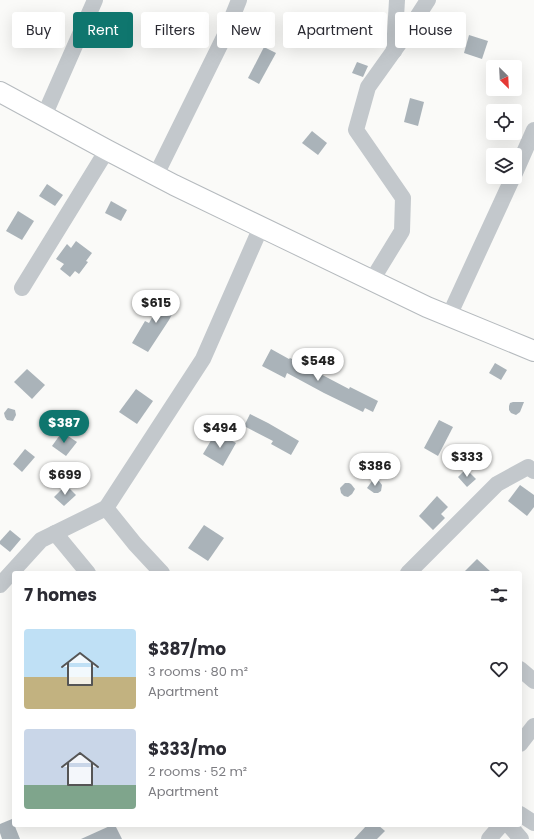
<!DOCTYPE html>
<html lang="en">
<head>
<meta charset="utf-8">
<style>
	:root { --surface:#fff; --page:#f2f2f3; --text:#2b2b33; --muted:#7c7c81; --accent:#0f766e }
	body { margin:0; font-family:Poppins,sans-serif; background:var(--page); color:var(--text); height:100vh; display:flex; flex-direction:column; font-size:15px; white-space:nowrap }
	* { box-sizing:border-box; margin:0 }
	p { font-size:13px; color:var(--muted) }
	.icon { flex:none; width:22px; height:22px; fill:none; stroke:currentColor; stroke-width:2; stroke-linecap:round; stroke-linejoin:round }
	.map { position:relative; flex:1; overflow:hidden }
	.side { position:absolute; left:12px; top:571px; width:510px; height:256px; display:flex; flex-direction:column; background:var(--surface); border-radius:4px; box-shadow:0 4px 16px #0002 }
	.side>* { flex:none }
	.banner { position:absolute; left:12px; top:12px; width:510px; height:36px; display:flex; gap:8px }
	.needle { width:26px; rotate:156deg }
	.fabs { position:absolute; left:486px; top:60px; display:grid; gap:8px }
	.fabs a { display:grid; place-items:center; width:36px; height:36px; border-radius:4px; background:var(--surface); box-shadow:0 4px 16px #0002; font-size:20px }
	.price { position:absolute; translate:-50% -34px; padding:0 9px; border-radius:14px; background:#fff; color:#222; font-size:13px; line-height:26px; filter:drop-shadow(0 1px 2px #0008) }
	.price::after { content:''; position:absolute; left:50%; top:24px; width:12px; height:9px; margin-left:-6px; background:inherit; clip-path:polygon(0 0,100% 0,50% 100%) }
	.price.current { background:var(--accent); color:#fff }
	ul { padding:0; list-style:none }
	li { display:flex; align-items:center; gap:12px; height:100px; padding:0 12px }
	li span { display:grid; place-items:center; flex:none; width:112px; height:80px; border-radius:4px; color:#555 }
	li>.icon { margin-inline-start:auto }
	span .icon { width:48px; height:48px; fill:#fffc; stroke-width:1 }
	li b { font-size:17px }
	h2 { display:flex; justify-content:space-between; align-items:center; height:48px; padding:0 12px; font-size:17px }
	.chip { padding:0 14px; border-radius:4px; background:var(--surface); box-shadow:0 4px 16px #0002; font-size:14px; line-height:36px }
	.chip.current { background:var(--accent); color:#fff }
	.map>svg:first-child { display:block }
	.building { fill:#aab3b9 }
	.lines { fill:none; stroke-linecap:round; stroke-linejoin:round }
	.major-casing { stroke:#b5babe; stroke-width:22 }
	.minor { stroke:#c3c8cc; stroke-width:16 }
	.major { stroke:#fff; stroke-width:20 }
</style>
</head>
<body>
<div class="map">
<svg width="534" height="839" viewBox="0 0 534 839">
	<rect width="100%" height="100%" fill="#fafaf8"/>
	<!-- building -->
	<g class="building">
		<path d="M469,35L488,41L482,59L464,53Z"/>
		<path d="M264,47L276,53L259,84L248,78Z"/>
		<path d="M357,62L368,66L363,77L352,73Z"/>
		<path d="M410,98L424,102L418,126L404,122Z"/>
		<path d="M312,131L327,143L318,155L302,143Z"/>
		<path d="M47,184L63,195L55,206L39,196Z"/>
		<path d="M111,201L127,210L121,221L105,213Z"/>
		<path d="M18,211L34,221L22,240L6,231Z"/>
		<path d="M76,241L92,253L86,261L88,262L79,274L75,271L70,277L60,269L64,264L56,259L67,244L71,248Z"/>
		<path d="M165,294L179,301L169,320L148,352L132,343L145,321L149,323Z"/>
		<path d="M271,349L289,359L290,358L349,389L350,387L378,401L373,412L365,408L363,412L324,393L287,373L285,378L262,366Z"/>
		<path d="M495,363L507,370L501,380L489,373Z"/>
		<path d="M27,369L45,385L32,399L14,382Z"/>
		<path d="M136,389L153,401L137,424L119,412Z"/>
		<path d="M513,402H524L520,412L516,415L511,413L509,410V406L510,403Z"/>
		<path d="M8,408L15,410L16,415L13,421L7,420L5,417L4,413Z"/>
		<path d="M250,414L268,423L299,441L291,455L271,444L273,441L244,426Z"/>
		<path d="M439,420L453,427L438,456L424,448Z"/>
		<path d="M62,432L77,442L66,456L52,446Z"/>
		<path d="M216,432L236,443L223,466L203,454Z"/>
		<path d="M25,449L35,457L22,472L13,464Z"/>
		<path d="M466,469L476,479L467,487L458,477Z"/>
		<path d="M372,481H379L382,485L381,491L378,493H374L367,488Z"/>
		<path d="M345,483H349L351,484L355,489L352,494L348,497L344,496L341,493L340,488Z"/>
		<path d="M66,485L76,495L64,506L54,497Z"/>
		<path d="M520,485L534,495V507L527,516L508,501Z"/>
		<path d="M437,496L448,507L441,514L445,518L433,530L419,516Z"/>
		<path d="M204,525L224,538L208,561L188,548Z"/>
		<path d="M10,530L21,539L10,552L0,544V541Z"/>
		<path d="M477,559L492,573H463Z"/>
		<path d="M12,819L20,839H2L0,833V824Z"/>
		<path d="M112,825H115L122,839H81Z"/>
		<path d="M367,825H378L385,831L377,839H354Z"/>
	</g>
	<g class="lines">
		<defs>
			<path id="major" d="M0,92L107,150L174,185L427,307L534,351"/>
		</defs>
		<!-- major casing -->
		<use href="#major" class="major-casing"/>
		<!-- minor -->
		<g class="minor">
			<path d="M394,51L397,0"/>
			<path d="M44,116L95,0"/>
			<path d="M515,173L534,130"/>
			<path d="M156,175L225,35L239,0"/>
			<path d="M372,280L402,231L403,198L356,130L368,87L408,31L428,0"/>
			<path d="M22,288L107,150"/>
			<path d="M449,316L513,177"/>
			<path d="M55,533L88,573"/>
			<path d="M162,573L135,544L106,508L203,359L261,227"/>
			<path d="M408,573L497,484L528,467L534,471"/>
			<path d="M0,585L41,540L106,508"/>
			<path d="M520,669L534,681"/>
			<path d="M520,744L534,726"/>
			<path d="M520,814L534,823"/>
			<path d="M509,825L521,839"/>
			<path d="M489,839L501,825"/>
		</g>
		<!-- major -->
		<use href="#major" class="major"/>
	</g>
</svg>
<div class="fabs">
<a><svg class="needle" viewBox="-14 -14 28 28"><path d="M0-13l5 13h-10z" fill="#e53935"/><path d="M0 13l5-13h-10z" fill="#7c7c81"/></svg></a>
<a><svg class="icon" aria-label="locate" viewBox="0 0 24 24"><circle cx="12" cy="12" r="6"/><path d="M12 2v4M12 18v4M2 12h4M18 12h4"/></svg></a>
<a><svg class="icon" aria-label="layers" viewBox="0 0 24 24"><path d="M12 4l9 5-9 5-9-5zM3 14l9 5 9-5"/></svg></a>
</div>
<b class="price" style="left:156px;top:324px">$615</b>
<b class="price" style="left:318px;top:382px">$548</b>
<b class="price current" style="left:64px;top:444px">$387</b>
<b class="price" style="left:220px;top:449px">$494</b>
<b class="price" style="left:467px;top:478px">$333</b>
<b class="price" style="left:375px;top:487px">$386</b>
<b class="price" style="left:65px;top:496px">$699</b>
<div class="banner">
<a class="chip">Buy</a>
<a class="chip current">Rent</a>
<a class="chip">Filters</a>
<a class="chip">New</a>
<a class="chip">Apartment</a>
<a class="chip">House</a>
</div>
<section class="side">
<h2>7 homes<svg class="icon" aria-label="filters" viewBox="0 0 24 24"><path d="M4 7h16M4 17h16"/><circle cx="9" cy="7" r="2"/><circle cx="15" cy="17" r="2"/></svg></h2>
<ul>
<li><span style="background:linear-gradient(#bfe0f5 60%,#c2b280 0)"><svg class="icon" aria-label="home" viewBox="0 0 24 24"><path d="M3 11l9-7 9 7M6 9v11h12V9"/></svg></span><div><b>$387/mo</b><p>3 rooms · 80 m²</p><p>Apartment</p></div><svg class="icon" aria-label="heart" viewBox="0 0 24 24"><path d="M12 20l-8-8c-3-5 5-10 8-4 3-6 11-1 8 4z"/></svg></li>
<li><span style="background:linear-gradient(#c9d6e8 70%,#7fa58c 0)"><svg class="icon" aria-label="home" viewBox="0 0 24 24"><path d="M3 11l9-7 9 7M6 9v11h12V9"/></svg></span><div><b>$333/mo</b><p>2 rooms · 52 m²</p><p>Apartment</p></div><svg class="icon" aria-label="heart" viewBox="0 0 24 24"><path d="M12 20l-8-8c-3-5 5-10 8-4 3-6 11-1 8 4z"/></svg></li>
</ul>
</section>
</div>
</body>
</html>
